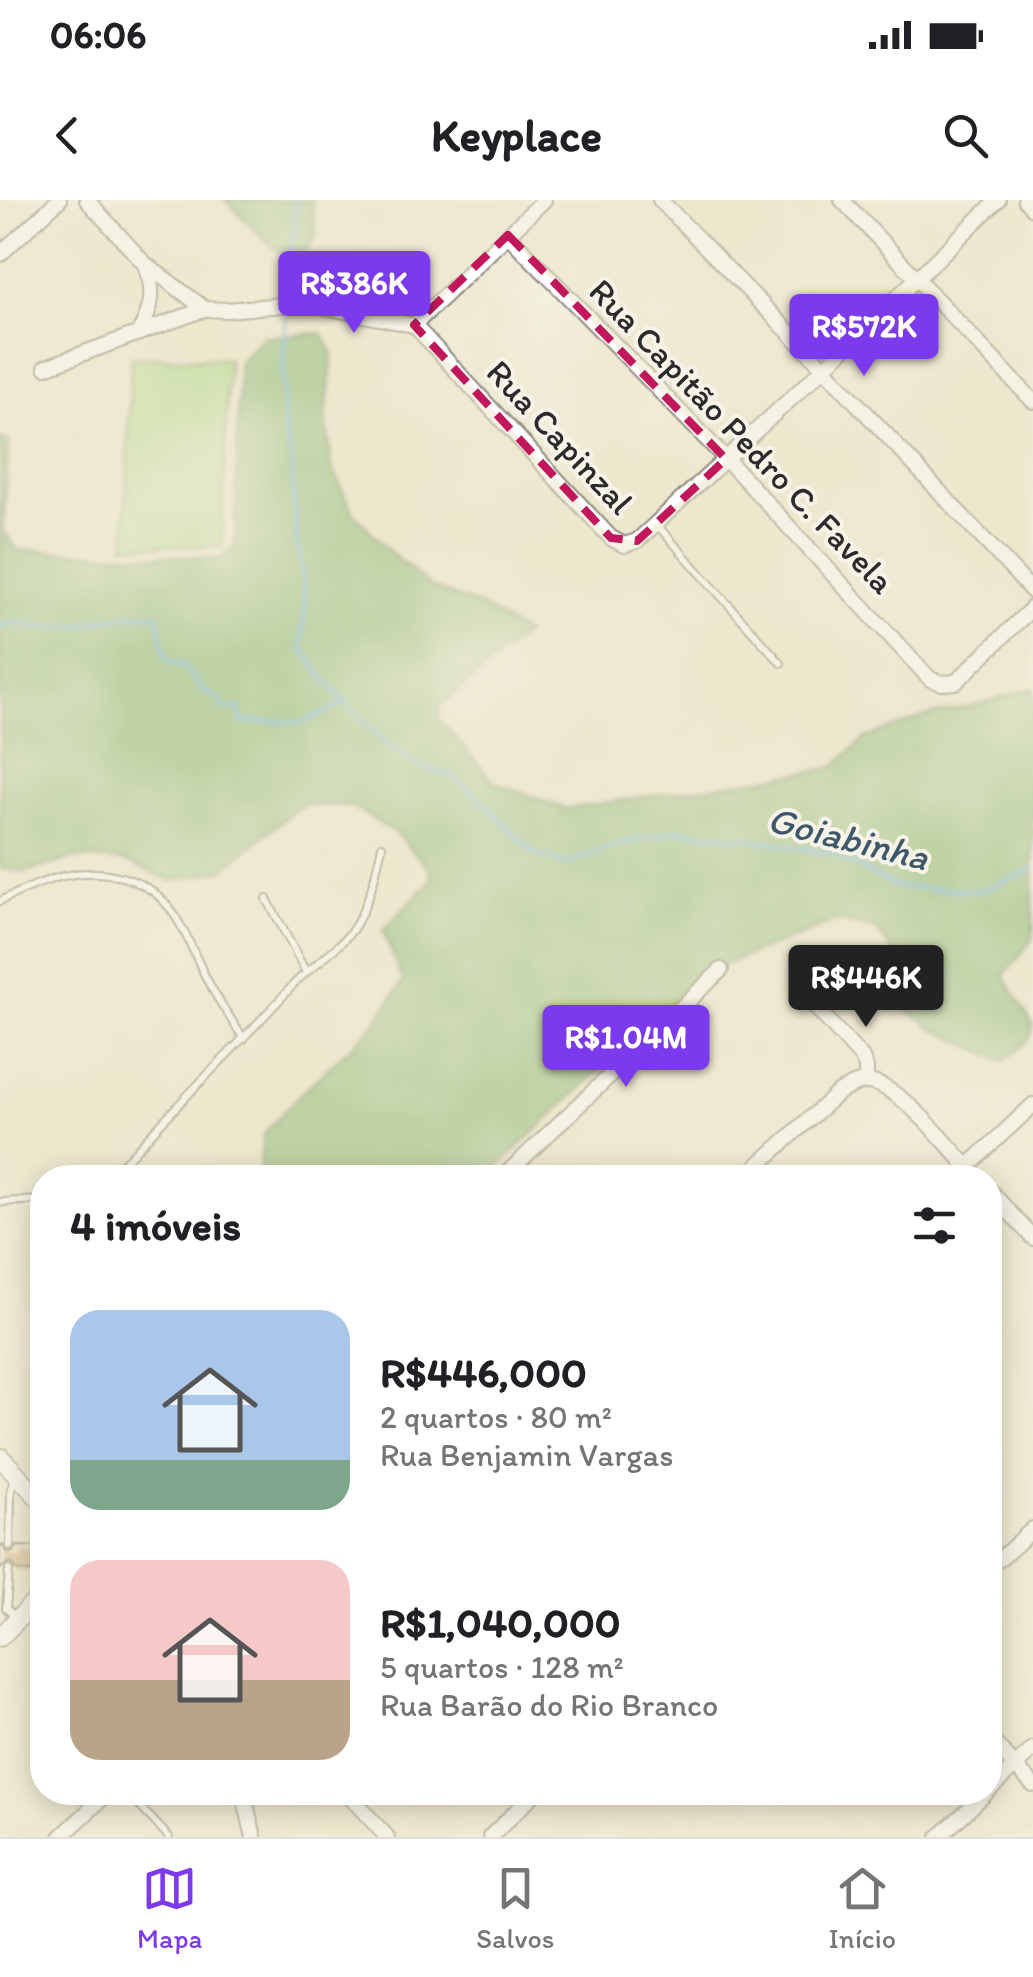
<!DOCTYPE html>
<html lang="pt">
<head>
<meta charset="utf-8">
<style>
	:root { --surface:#fff; --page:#f6f6f6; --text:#202124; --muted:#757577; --line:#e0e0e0; --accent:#7c3aed }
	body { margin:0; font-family:Itim,sans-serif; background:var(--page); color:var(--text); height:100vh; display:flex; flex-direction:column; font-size:38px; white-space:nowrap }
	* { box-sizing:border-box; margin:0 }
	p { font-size:32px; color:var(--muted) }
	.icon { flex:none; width:55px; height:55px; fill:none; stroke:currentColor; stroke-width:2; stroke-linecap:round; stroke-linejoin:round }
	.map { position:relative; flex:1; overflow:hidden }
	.sheet { position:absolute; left:30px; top:965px; width:972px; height:640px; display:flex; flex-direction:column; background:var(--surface); border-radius:40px; box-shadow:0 5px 25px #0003 }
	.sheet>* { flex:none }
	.price { position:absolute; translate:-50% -85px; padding:0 22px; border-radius:10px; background:var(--accent); color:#fff; font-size:32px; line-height:65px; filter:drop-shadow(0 2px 5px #0008) }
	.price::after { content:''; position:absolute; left:50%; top:60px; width:30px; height:22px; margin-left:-15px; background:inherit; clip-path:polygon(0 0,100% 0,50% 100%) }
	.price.active { background:#222; color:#fff }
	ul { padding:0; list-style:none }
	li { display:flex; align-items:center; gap:30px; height:250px; padding:0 40px }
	li span { display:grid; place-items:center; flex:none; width:280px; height:200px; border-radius:30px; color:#555 }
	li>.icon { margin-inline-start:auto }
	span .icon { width:120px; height:120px; fill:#fffc; stroke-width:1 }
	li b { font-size:42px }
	h2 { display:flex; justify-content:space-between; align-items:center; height:120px; padding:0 40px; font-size:42px }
	.status { display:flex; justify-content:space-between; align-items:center; height:70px; padding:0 50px; background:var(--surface); direction:ltr }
	.status svg { height:28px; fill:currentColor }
	header { display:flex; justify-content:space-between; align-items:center; height:130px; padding:0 40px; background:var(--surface); font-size:45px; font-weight:700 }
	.tab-bar { display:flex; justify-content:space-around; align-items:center; height:140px; border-top:2px solid var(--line); background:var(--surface); font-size:28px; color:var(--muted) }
	.tab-bar a { display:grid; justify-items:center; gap:5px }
	.tab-bar .active { color:var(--accent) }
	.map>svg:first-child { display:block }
	.green { fill:#aad986; stroke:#6a8258; stroke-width:2.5 }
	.forest { fill:#87b973; stroke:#59724f; stroke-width:2.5 }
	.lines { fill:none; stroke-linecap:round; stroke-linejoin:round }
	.stream { stroke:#64addc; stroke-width:4 }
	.building { fill:#d9b58b }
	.service-casing { stroke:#8c897c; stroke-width:10 }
	.minor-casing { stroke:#8c897c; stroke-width:18 }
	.tertiary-casing { stroke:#8c897c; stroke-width:21 }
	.service { stroke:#fff; stroke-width:6 }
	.minor { stroke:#fff; stroke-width:14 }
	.tertiary { stroke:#fff; stroke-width:18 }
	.marked { fill:none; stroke:#c2185b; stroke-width:8; stroke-dasharray:20 12; stroke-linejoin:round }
	.labels { text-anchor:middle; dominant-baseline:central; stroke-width:8; stroke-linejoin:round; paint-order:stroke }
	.street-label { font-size:35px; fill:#2b2b2b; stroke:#f7f3e8 }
	.water-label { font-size:38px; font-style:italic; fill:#3f5869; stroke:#f7f3e8 }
</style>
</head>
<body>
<div class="status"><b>06:06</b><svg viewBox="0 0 49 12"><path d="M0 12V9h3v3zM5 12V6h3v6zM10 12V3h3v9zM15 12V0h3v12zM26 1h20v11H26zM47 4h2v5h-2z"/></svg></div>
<header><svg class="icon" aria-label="back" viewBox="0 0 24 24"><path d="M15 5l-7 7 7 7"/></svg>Keyplace<svg class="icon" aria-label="search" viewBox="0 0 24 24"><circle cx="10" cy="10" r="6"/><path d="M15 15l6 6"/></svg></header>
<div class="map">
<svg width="1033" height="1637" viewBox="0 0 1033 1637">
	<rect width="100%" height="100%" fill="#f7f3e8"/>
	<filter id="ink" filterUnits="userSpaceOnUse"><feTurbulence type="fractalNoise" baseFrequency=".01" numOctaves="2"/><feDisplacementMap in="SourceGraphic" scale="20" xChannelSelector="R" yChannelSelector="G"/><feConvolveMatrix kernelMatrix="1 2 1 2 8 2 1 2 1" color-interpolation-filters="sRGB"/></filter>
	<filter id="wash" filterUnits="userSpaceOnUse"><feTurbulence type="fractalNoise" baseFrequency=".0048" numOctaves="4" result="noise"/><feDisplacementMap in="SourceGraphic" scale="40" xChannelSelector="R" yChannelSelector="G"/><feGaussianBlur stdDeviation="2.25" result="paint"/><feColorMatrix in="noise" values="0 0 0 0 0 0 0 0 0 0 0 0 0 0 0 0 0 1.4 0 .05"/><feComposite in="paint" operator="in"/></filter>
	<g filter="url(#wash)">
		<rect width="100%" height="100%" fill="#ede7cd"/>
		<!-- green -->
		<path class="green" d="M131,157L228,159L222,347L125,345Z"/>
		<!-- forest -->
		<g class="forest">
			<path d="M225,0H312L316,37L298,63L271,45Z"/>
			<path d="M322,133L333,153L326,216L332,268L354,313L390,352L431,387L480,406L525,434L440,506L438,518L494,582L565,609L832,568L865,538L920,518L972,506L1033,488V738L1004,776L1033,825C1033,842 1016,851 1003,861L934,829L898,803L899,761L876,729L836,721L703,773L487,977H259L263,935L297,897L374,825L403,782L383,730L431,680L430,669L394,632L351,606L301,605L222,670L172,681L126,661L75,658L24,672L0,668V239L9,241L3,331L18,350L222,358L235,346L239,162L262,137Z"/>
		</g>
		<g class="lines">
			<!-- stream -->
			<g class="stream">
				<path d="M288,101L296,0"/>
				<path d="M287,111L283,172L284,229L292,263L296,337L302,371L305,406L302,447L324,479L383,542L420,567L453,576L484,603L533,652L565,665L613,646L678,630L747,638L832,654L896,687L982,691L1033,669"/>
				<path d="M0,427L7,423L26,424L33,427L78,426L129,414H158L165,455L172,463L183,465L204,492L219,499L223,508H239L242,522L285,521L302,523L346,503"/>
			</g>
		</g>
		<g id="blocks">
			<!-- building -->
			<path class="building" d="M0,1345H3L5,1350L9,1353L14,1351L17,1346L35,1347L33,1372L16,1370L14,1365L9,1363L0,1369Z"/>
		</g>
	</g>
	<g filter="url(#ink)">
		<use href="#blocks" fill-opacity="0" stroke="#8c897c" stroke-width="2.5"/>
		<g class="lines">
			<defs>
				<g id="service">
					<path d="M657,325L781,463"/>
					<path d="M267,699L306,772"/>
					<path d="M0,701C43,680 84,662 131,680C145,685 158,694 168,706C187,730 196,761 211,787C221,805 233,822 244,839"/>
					<path d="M106,978C129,961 146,938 166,918C208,873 253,830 294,784C312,765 342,747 355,726C370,701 376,673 382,646"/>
					<path d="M0,1002L42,1000"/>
					<path d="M10,1346L11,1290L14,1279"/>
					<path d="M9,1370L6,1408L17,1419"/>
					<path d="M126,1592L169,1637"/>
				</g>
				<g id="minor">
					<path d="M87,0L144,63L205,109L227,110L304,103L414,125"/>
					<path d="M660,0L824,168L1033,392"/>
					<path d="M842,0L1033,201"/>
					<path d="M1025,0L1033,9"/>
					<path d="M508,35L726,259L930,479L942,483L956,482L1033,407"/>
					<path d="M0,54L59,0"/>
					<path d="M414,125L611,338L624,345L637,341L824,168L998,0"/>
					<path d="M414,125L544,0"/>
					<path d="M139,133C151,110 156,93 146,68"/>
					<path d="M46,167L205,109"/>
					<path d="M811,802L862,858L866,868V882"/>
					<path d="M967,967L1033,905"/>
					<path d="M502,978L721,770"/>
					<path d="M744,978L838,893C847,888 856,882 867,882C898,882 956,954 977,978"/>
					<path d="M990,991L1033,1038"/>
					<path d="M1000,1359L1033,1329"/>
					<path d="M990,1539L1033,1585"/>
					<path d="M990,1589L1033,1549"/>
					<path d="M243,1592L254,1637"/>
					<path d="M346,1592L387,1637"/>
					<path d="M61,1637L109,1592"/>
					<path d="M490,1637L536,1592"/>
					<path d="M939,1637L987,1592"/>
				</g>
				<g id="tertiary">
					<path d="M0,1257L42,1301"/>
					<path d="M0,1437L42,1395"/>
				</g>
			</defs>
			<!-- service casing -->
			<use href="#service" class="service-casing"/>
			<!-- minor casing -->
			<use href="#minor" class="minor-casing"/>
			<!-- tertiary casing -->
			<use href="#tertiary" class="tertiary-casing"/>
			<!-- service -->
			<use href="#service" class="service"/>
			<!-- minor -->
			<use href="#minor" class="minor"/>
			<!-- tertiary -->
			<use href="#tertiary" class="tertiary"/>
		</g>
	</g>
	<!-- marked area -->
	<path d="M0 0H1033V1637H0ZM508,35L726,259L637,341L611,338L414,125Z" fill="#ede7cd" fill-opacity=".55" fill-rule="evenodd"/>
	<path class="marked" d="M508,35L726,259L637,341L611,338L414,125Z"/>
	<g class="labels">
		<!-- street labels -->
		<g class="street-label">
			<text transform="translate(742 236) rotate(46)">Rua Capitão Pedro C. Favela</text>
			<text transform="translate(560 237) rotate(47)">Rua Capinzal</text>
		</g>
		<!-- water labels -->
		<g class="water-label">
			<text transform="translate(848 638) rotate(14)">Goiabinha</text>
		</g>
	</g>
</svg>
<b class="price" style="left:354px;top:136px">R$386K</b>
<b class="price" style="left:864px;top:179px">R$572K</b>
<b class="price active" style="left:866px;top:830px">R$446K</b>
<b class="price" style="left:626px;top:890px">R$1.04M</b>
<section class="sheet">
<h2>4 imóveis<svg class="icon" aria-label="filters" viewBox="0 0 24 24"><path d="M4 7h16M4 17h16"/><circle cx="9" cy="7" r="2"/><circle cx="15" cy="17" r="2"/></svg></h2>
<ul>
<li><span style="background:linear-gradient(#a9c7e8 75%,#7fa58c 0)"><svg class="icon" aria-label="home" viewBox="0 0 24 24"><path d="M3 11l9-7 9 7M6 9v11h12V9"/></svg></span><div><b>R$446,000</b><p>2 quartos · 80 m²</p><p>Rua Benjamin Vargas</p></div></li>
<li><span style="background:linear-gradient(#f6c9c9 60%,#b9a48a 0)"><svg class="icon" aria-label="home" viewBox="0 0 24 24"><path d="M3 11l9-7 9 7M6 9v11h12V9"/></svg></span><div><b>R$1,040,000</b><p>5 quartos · 128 m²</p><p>Rua Barão do Rio Branco</p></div></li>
</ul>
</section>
</div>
<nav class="tab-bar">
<a class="active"><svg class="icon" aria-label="map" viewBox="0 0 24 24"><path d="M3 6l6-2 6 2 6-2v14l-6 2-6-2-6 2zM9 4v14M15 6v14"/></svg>Mapa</a>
<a><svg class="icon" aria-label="saved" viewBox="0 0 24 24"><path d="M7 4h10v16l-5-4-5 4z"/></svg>Salvos</a>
<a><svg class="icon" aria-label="home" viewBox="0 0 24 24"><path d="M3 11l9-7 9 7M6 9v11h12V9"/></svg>Início</a>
</nav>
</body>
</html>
